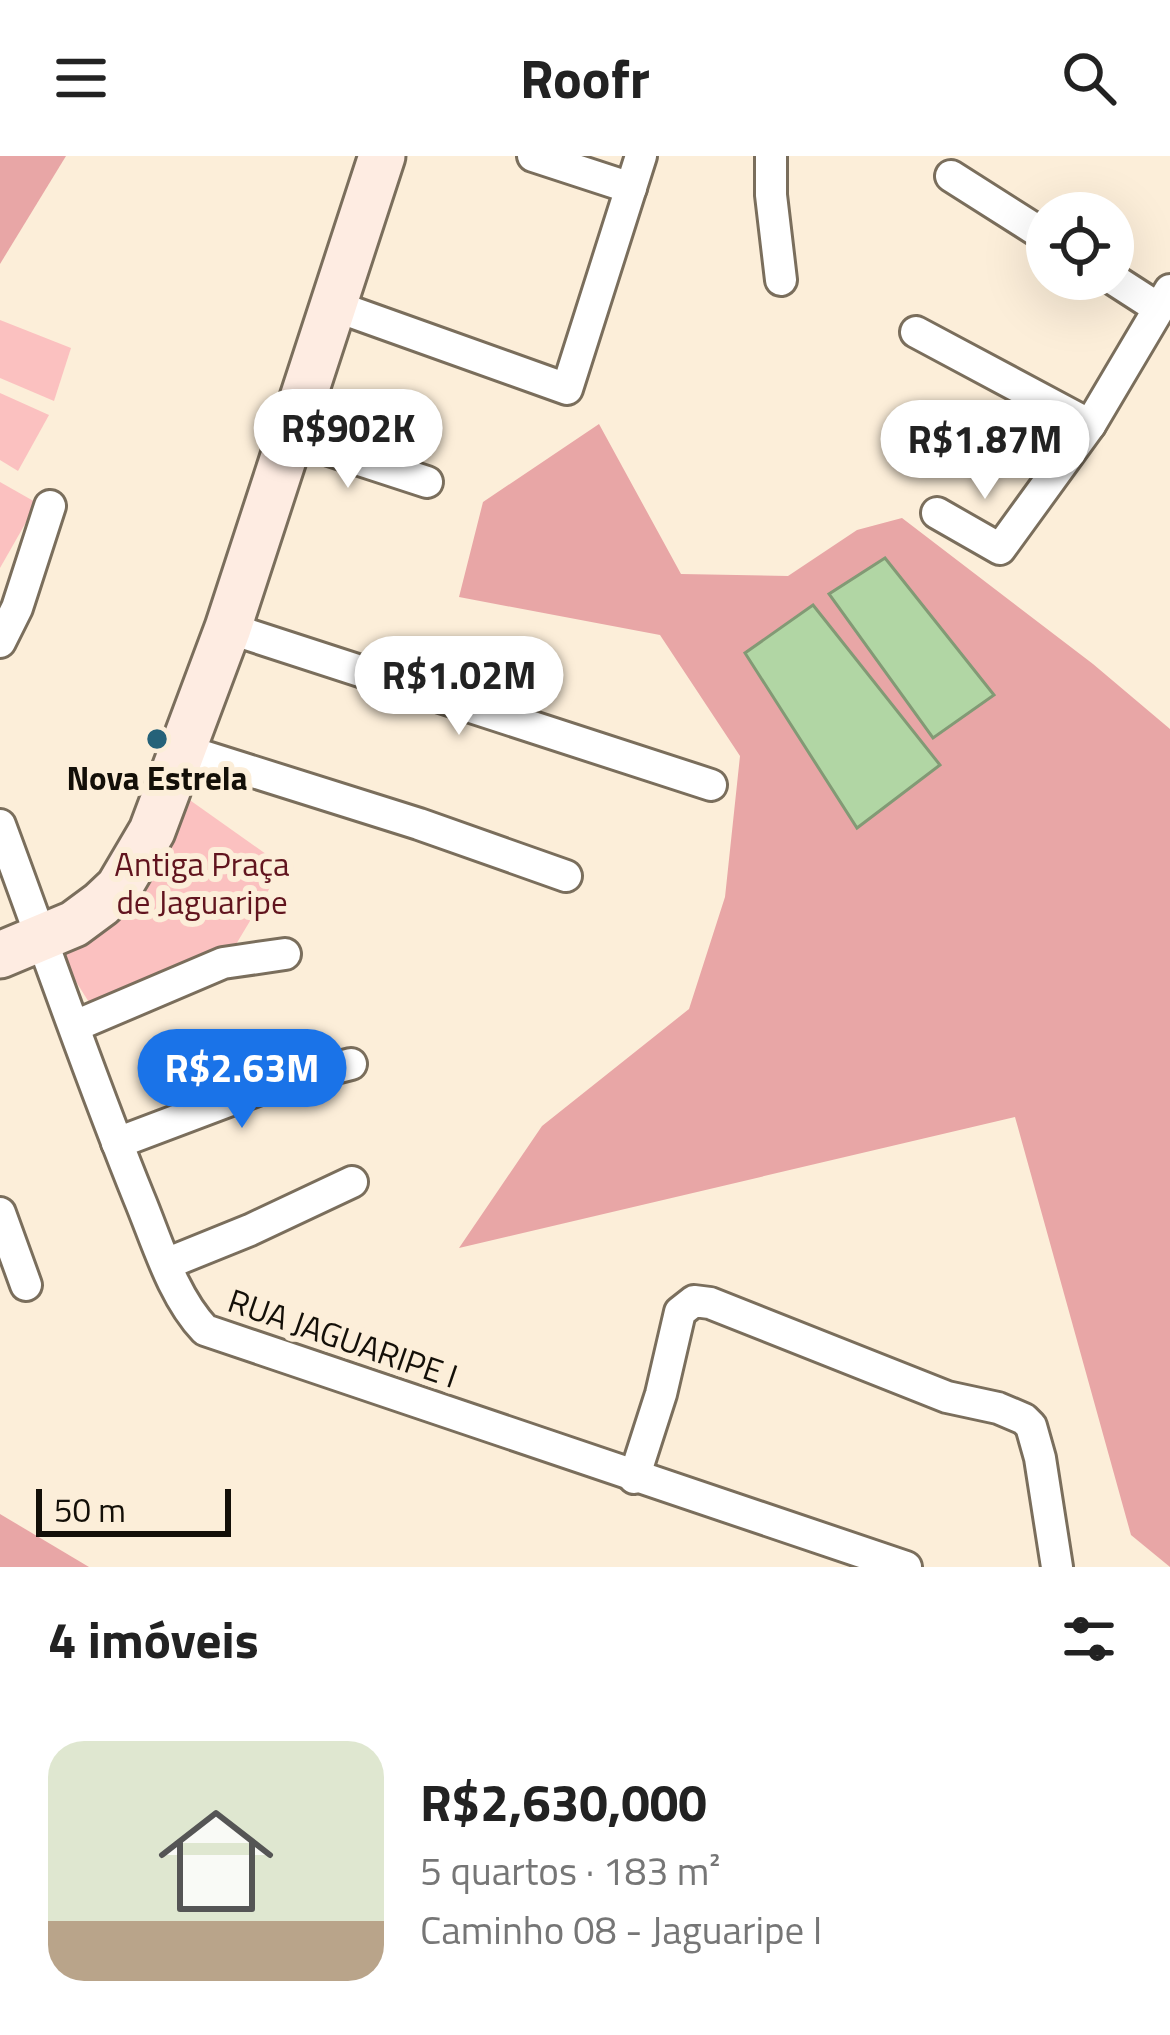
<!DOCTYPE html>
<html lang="pt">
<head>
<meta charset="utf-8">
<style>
	:root { --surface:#fff; --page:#f2f2f2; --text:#222; --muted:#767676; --line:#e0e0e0; --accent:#1a73e8 }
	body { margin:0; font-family:"Titillium Web",sans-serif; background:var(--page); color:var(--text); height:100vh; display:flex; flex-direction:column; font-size:45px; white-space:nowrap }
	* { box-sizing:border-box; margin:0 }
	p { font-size:39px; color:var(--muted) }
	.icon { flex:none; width:66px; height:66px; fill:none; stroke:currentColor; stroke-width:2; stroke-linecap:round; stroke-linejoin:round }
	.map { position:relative; height:1411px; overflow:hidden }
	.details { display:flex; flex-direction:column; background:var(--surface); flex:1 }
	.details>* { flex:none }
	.controls { position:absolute; left:1026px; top:36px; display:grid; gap:24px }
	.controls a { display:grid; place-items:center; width:108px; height:108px; border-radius:50%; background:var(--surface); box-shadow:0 12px 48px #0002; font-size:60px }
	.scale { position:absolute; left:36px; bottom:30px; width:195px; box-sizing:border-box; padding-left:12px; border:6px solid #130f08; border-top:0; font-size:33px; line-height:42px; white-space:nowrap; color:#130f08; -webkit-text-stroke:9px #fceed9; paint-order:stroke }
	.price { position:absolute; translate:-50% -102px; padding:0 27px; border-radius:42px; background:#fff; color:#222; font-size:39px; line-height:78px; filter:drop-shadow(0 3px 6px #0008) }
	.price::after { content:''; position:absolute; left:50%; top:72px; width:36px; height:27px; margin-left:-18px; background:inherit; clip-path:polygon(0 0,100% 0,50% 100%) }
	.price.active { background:var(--accent); color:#fff }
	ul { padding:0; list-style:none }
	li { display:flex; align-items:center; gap:36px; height:300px; padding:0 48px }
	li+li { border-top:3px solid var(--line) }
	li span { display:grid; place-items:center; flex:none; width:336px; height:240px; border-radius:36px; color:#555 }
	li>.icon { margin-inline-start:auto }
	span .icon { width:144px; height:144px; fill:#fffc; stroke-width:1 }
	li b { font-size:51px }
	h2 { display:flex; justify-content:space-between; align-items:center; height:144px; padding:0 48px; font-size:51px }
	header { display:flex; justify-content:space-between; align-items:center; height:156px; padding:0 48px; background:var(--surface); font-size:54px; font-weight:700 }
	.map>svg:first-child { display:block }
	.green { fill:#fbc1c0 }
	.forest { fill:#e8a6a6 }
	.water { fill:#b1d6a4; stroke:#829a75; stroke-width:3 }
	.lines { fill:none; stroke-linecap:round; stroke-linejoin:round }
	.minor-casing { stroke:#7a6e5c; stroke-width:36 }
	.secondary-casing { stroke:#7a6e5c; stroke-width:51 }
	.minor { stroke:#fff; stroke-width:30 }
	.secondary { stroke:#feece2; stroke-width:45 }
	.poi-dot { fill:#256279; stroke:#fceed9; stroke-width:4.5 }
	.labels { text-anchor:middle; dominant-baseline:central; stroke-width:12; stroke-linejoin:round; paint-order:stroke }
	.poi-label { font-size:33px; font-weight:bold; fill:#130f08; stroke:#fceed9 }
	.park-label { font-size:33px; fill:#61141e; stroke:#fceed9 }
	.street-label { font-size:33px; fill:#130f08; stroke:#fceed9 }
</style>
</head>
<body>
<header><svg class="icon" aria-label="menu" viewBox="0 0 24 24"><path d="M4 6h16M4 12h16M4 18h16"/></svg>Roofr<svg class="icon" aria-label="search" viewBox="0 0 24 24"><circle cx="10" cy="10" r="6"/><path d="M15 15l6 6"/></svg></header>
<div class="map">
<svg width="1170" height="1411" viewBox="0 0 1170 1411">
	<rect width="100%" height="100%" fill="#fceed9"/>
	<!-- green -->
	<g class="green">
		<path d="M0,164L71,192L54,245L0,222Z"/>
		<path d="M0,237L49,259L18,315L0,304Z"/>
		<path d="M0,326L37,347L0,412Z"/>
		<path d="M177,635L283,710L235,790L92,851L54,791Z"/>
	</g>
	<!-- forest -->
	<g class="forest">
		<path d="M0,0H66L0,108Z"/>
		<path d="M599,268L681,418L788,420L857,374L902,362L1093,508L1170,573V1411L1131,1379L1015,961L459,1092L542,970L689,853L725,741L740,600L660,479L459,441L483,346Z"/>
		<path d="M0,1358L89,1411H0Z"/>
	</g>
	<!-- water -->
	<g class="water">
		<path d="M885,402L994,539L933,582L829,438Z"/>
		<path d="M813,449L940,609L857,672L745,497Z"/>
	</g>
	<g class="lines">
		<defs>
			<g id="minor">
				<path d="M533,0L631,32"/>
				<path d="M771,0V39L781,124"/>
				<path d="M951,20L1047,81"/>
				<path d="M1113,123L1158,152"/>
				<path d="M332,149L567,233L641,0"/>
				<path d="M916,176L1090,269"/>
				<path d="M289,281L427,326"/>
				<path d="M937,357L1000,393L1090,269L1170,134"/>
				<path d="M228,472L711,629"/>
				<path d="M0,486L17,452L50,350"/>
				<path d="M184,594L419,668L566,720"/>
				<path d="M0,669C46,793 89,919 139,1042C157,1085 172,1139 205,1174L906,1411"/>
				<path d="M75,870L223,807L285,798"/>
				<path d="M117,987L276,927L351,908"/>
				<path d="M0,1057L26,1129"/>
				<path d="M166,1108L250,1074L352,1026"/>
				<path d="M634,1322L661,1238L680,1156L694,1145L710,1147L947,1241L998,1252L1024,1263L1031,1270L1040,1302L1057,1411"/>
			</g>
			<path id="secondary" d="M0,799L74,768L101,748L119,731L152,675L228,472L382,0"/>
		</defs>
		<!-- minor casing -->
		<use href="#minor" class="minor-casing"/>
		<!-- secondary casing -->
		<use href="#secondary" class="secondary-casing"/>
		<!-- minor -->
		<use href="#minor" class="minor"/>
		<!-- secondary -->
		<use href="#secondary" class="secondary"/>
	</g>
	<!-- markers -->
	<circle class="poi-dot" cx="157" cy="583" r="12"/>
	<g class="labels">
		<!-- poi labels -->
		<g class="poi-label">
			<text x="157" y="622">Nova Estrela</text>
		</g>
		<!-- park labels -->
		<g class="park-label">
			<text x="202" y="708">Antiga Praça<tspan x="202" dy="38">de Jaguaripe</tspan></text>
		</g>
		<!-- street labels -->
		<g class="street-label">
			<text transform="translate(343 1182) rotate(19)">RUA JAGUARIPE I</text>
		</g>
	</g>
</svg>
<div class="controls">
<a><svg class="icon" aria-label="locate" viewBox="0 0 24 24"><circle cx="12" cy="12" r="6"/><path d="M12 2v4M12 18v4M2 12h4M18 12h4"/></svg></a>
</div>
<div class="scale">50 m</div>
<b class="price" style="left:348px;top:335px">R$902K</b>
<b class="price" style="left:985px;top:346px">R$1.87M</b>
<b class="price" style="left:459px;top:582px">R$1.02M</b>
<b class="price active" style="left:242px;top:975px">R$2.63M</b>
</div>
<section class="details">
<h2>4 imóveis<svg class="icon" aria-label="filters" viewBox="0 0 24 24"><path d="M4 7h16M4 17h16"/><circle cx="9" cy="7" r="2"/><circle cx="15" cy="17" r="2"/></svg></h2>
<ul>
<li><span style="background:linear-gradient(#dfe7d0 75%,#b9a48a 0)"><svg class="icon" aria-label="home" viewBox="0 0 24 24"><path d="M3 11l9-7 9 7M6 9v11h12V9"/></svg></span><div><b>R$2,630,000</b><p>5 quartos · 183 m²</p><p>Caminho 08 - Jaguaripe I</p></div></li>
</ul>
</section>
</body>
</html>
